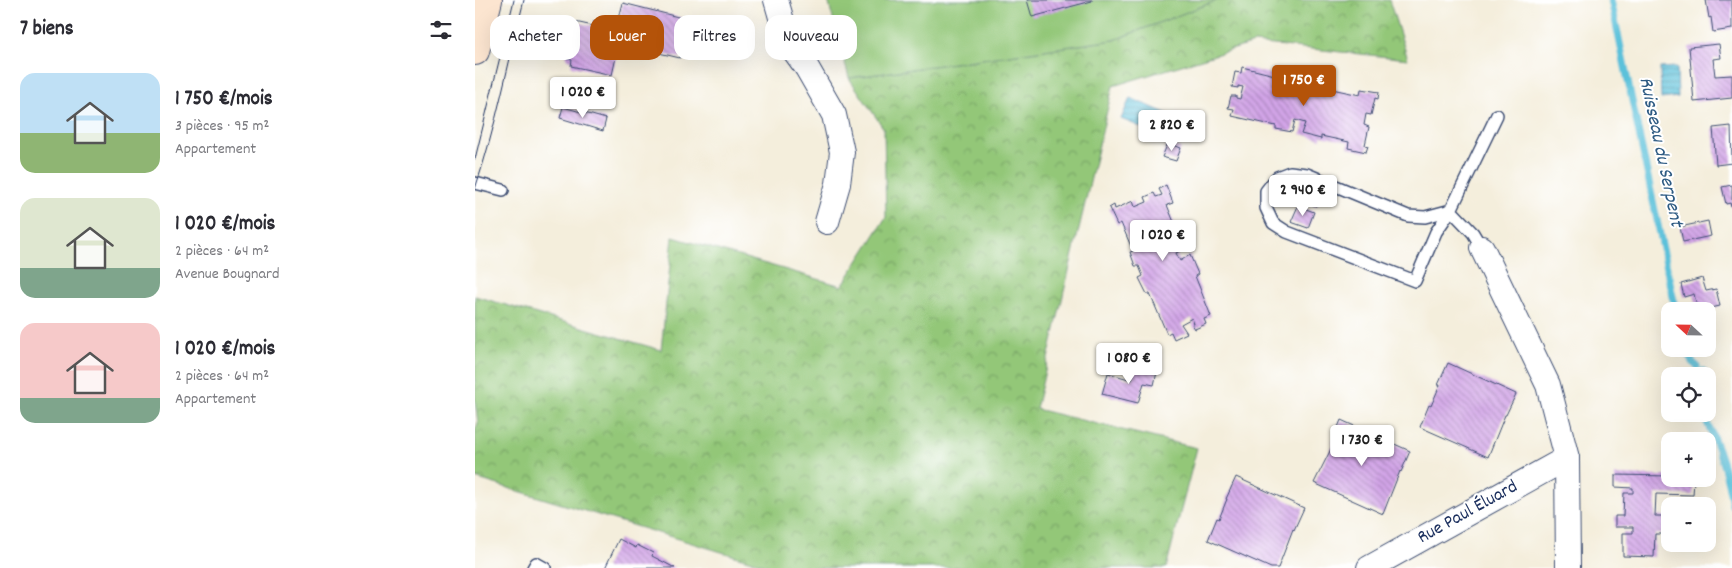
<!DOCTYPE html>
<html lang="fr">
<head>
<meta charset="utf-8">
<style>
	:root { --surface:#fff; --page:#f7f7f7; --text:#2b2b33; --muted:#7c7c81; --accent:#b45309 }
	body { margin:0; font-family:Dekko,sans-serif; background:var(--page); color:var(--text); height:100vh; display:flex; flex-direction:column; font-size:19px; white-space:nowrap }
	* { box-sizing:border-box; margin:0 }
	p { font-size:16px; color:var(--muted) }
	.icon { flex:none; width:28px; height:28px; fill:none; stroke:currentColor; stroke-width:2; stroke-linecap:round; stroke-linejoin:round }
	.map { position:relative; flex:1; overflow:hidden }
	.details { display:flex; flex-direction:column; background:var(--surface); width:475px }
	.details>* { flex:none }
	.guide { position:absolute; left:15px; top:15px; width:475px; height:45px; display:flex; gap:10px }
	.needle { width:32px; rotate:292deg }
	.controls { position:absolute; left:1186px; top:302px; display:grid; gap:10px }
	.controls a { display:grid; place-items:center; width:55px; height:55px; border-radius:10px; background:var(--surface); box-shadow:0 5px 20px #0002; font-size:25px }
	.price { position:absolute; translate:-50% -42px; padding:0 11px; border-radius:5px; background:#fff; color:#222; font-size:16px; line-height:32px; filter:drop-shadow(0 1px 2px #0008) }
	.price::after { content:''; position:absolute; left:50%; top:30px; width:15px; height:11px; margin-left:-8px; background:inherit; clip-path:polygon(0 0,100% 0,50% 100%) }
	.price.active { background:var(--accent); color:#fff }
	ul { padding:0; list-style:none }
	li { display:flex; align-items:center; gap:15px; height:125px; padding:0 20px }
	li span { display:grid; place-items:center; flex:none; width:140px; height:100px; border-radius:15px; color:#555 }
	li>.icon { margin-inline-start:auto }
	span .icon { width:60px; height:60px; fill:#fffc; stroke-width:1 }
	li b { font-size:21px }
	h2 { display:flex; justify-content:space-between; align-items:center; height:60px; padding:0 20px; font-size:21px }
	.tag { padding:0 18px; border-radius:15px; background:var(--surface); box-shadow:0 5px 20px #0002; font-size:18px; line-height:45px }
	.tag.active { background:var(--accent); color:#fff }
	main { display:flex; flex:1; min-height:0 }
	.map>svg:first-child { display:block }
	.park { fill:url(#park-crowns); stroke:#577b6b }
	.pitch { fill:#93c778; stroke:#577b6b }
	.water { fill:url(#water-rules); stroke:#3c789c }
	.lines { fill:none; stroke-linecap:round; stroke-linejoin:round }
	.stream { stroke:#5cc1da; stroke-width:7 }
	.building { fill:url(#building-back-hatch) }
	.lane-casing { stroke:#3c4c71; stroke-width:14 }
	.street-casing { stroke:#3c4c71; stroke-width:26 }
	.secondary-casing { stroke:#3c4c71; stroke-width:30 }
	.lane { stroke:#fff; stroke-width:11 }
	.street { stroke:#fff; stroke-width:24 }
	.secondary { stroke:#fce5d0; stroke-width:28 }
	.tram { stroke:#1b2f5e; stroke-width:1 }
	.labels { text-anchor:middle; dominant-baseline:central; stroke-width:4; stroke-linejoin:round; paint-order:stroke }
	.street-label { font-size:19px; fill:#1b2f5e; stroke:#fff }
	.water-label { font-size:20px; font-style:italic; fill:#2e5b83; stroke:#fff }
</style>
</head>
<body>
<main>
<section class="details">
<h2>7 biens<svg class="icon" aria-label="filters" viewBox="0 0 24 24"><path d="M4 7h16M4 17h16"/><circle cx="9" cy="7" r="2"/><circle cx="15" cy="17" r="2"/></svg></h2>
<ul>
<li><span style="background:linear-gradient(#bfe0f5 60%,#8fb573 0)"><svg class="icon" aria-label="home" viewBox="0 0 24 24"><path d="M3 11l9-7 9 7M6 9v11h12V9"/></svg></span><div><b>1 750 €/mois</b><p>3 pièces · 95 m²</p><p>Appartement</p></div></li>
<li><span style="background:linear-gradient(#dfe7d0 70%,#7fa58c 0)"><svg class="icon" aria-label="home" viewBox="0 0 24 24"><path d="M3 11l9-7 9 7M6 9v11h12V9"/></svg></span><div><b>1 020 €/mois</b><p>2 pièces · 64 m²</p><p>Avenue Bougnard</p></div></li>
<li><span style="background:linear-gradient(#f6c9c9 75%,#7fa58c 0)"><svg class="icon" aria-label="home" viewBox="0 0 24 24"><path d="M3 11l9-7 9 7M6 9v11h12V9"/></svg></span><div><b>1 020 €/mois</b><p>2 pièces · 64 m²</p><p>Appartement</p></div></li>
</ul>
</section>
<div class="map">
<svg width="1257" height="568" viewBox="0 0 1257 568">
	<defs>
		<pattern id="park-crowns" width="20" height="18" patternUnits="userSpaceOnUse" patternTransform="scale(1.25)"><rect width="20" height="18" fill="#93c778"/><path d="M2 6a3 3 0 1 1 6 0M12 15a3 3 0 1 1 6 0" fill="none" stroke="#77a266"/></pattern>
		<pattern id="water-rules" width="6" height="5" patternUnits="userSpaceOnUse" patternTransform="scale(1.25)"><rect width="6" height="5" fill="#5cc1da"/><path d="M0 2.5h6" fill="none" stroke="#4b9db4"/></pattern>
		<pattern id="building-back-hatch" width="6" height="6" patternUnits="userSpaceOnUse" patternTransform="scale(1.25)"><rect width="6" height="6" fill="#d2a4e7"/><path d="M-1 5l2 2M0 0l6 6M5-1l2 2" fill="none" stroke="#aa86be"/></pattern>
	</defs>
	<rect width="100%" height="100%" fill="#fff"/>
	<filter id="ink" filterUnits="userSpaceOnUse"><feTurbulence type="fractalNoise" baseFrequency=".02" numOctaves="2"/><feDisplacementMap in="SourceGraphic" scale="10" xChannelSelector="R" yChannelSelector="G"/><feConvolveMatrix kernelMatrix="1 2 1 2 8 2 1 2 1" color-interpolation-filters="sRGB"/></filter>
	<filter id="wash" filterUnits="userSpaceOnUse"><feTurbulence type="fractalNoise" baseFrequency=".0096" numOctaves="4" result="noise"/><feDisplacementMap in="SourceGraphic" scale="20" xChannelSelector="R" yChannelSelector="G"/><feGaussianBlur stdDeviation="1.12" result="paint"/><feColorMatrix in="noise" values="0 0 0 0 0 0 0 0 0 0 0 0 0 0 0 0 0 1.4 0 .05"/><feComposite in="paint" operator="in"/></filter>
	<g filter="url(#wash)">
		<rect width="100%" height="100%" fill="#f4eedc"/>
		<!-- park -->
		<path class="park" d="M743,0H914L933,59L779,43L638,86L561,409L722,448L691,568H300L0,478V431L3,423L0,401V296L186,350L198,237L367,286L411,217L409,129L374,78L639,40Z"/>
		<!-- pitch -->
		<path class="pitch" d="M353,0H743L639,40L374,78Z"/>
		<!-- water -->
		<g class="water">
			<path d="M1202,67L1203,97L1186,99L1185,68Z"/>
			<path d="M655,98L693,114L685,135L646,119Z"/>
		</g>
		<g class="lines">
			<!-- stream -->
			<g class="stream">
				<path d="M1136,0L1201,311"/>
				<path d="M1212,349L1217,362L1222,366"/>
				<path d="M1228,376V371"/>
				<path d="M1228,414C1241,441 1253,475 1257,505"/>
			</g>
		</g>
		<g id="blocks">
			<!-- building -->
			<g class="building">
				<path d="M552,0H617V1L557,17Z"/>
				<path d="M1231,0H1257V29L1238,32L1236,17L1234,18Z"/>
				<path d="M148,3L215,20L205,58L167,49L171,29L143,22Z"/>
				<path d="M91,20L118,26L119,21L134,24L133,29H137L133,51L142,53L137,75L96,66L97,60L92,59L90,52L91,45L96,40L101,41L102,34L89,32Z"/>
				<path d="M1244,44L1246,58L1238,59L1240,76L1257,75V98L1219,102L1214,47Z"/>
				<path d="M767,67L812,78V75L830,79L829,82L840,85V82L858,86L857,89L885,95L886,89L904,92L903,99L900,98L896,115L891,114L889,125L894,127L890,145L893,146L891,152L873,148L874,142L846,136V139L826,134L830,123L820,120L817,132L801,129V126L757,116L759,109L753,108L756,96H761V98L765,99L768,87L763,86V88L757,87L760,72L766,73Z"/>
				<path d="M88,107L131,119L128,131L85,118Z"/>
				<path d="M702,113L724,121L716,141L694,133Z"/>
				<path d="M1256,126L1257,163L1241,165L1238,128Z"/>
				<path d="M693,143L706,148L701,161L687,157Z"/>
				<path d="M831,183L847,190L841,206L824,200Z"/>
				<path d="M691,185L698,203L692,205L703,232L705,230L712,247L701,253L705,261L715,255L723,274L720,276L736,316L729,319L731,324L720,329L717,324H719L717,318L706,324L712,333L699,339L696,332L692,334L675,294H672L664,278L668,276L664,266H660L655,252L658,251L646,223L642,225L634,208L639,205L640,209L658,201L660,207L672,202L670,197L679,193L681,197L687,195L684,189Z"/>
				<path d="M1257,185V207H1256L1255,203L1251,204L1247,187Z"/>
				<path d="M823,206L839,212L833,228L816,222Z"/>
				<path d="M1233,221L1236,236L1208,242L1205,227Z"/>
				<path d="M1227,278L1231,291L1241,289L1245,306L1223,311L1219,294L1209,297L1206,284Z"/>
				<path d="M973,363L1041,394L1031,415H1030L1013,457L945,427L954,405L956,406L965,385H963Z"/>
				<path d="M660,366L682,372L679,385L669,383L663,403L627,394L633,373L657,380Z"/>
				<path d="M866,420L935,451L926,472L925,471L908,514L839,483L859,443L857,442Z"/>
				<path d="M1140,475L1195,476V479H1219L1218,495L1181,494L1180,516H1195V534H1180L1179,557L1148,556V533H1158V527H1140V516H1148L1149,493H1158V488L1140,487Z"/>
				<path d="M761,477L829,508L819,530L818,529L803,568H796L733,540L742,518L744,519L752,499H751Z"/>
				<path d="M144,539L161,548L162,545L178,553L177,556L200,568H130Z"/>
			</g>
		</g>
	</g>
	<g filter="url(#ink)">
		<use href="#blocks" fill-opacity="0" stroke="#3c4c71" stroke-width="1"/>
		<g class="lines">
			<defs>
				<g id="lane">
					<path d="M815,172L832,174L933,216L950,217L976,210L961,232L940,281L812,232L798,223L791,208V191L802,177Z"/>
					<path d="M0,183L28,190"/>
					<path d="M1007,248L998,233L976,210L1022,115"/>
					<path d="M58,568L61,563L70,568"/>
				</g>
				<g id="street">
					<path d="M301,0L313,42L332,68L359,115L367,152L363,184L352,222"/>
					<path d="M1007,248L1073,385L1092,458L1093,568"/>
					<path d="M894,568L1092,458"/>
				</g>
				<path id="secondary" d="M0,51L13,0"/>
			</defs>
			<!-- lane casing -->
			<use href="#lane" class="lane-casing"/>
			<!-- street casing -->
			<use href="#street" class="street-casing"/>
			<!-- secondary casing -->
			<use href="#secondary" class="secondary-casing"/>
			<!-- lane -->
			<use href="#lane" class="lane"/>
			<!-- street -->
			<use href="#street" class="street"/>
			<!-- secondary -->
			<use href="#secondary" class="secondary"/>
			<!-- tram -->
			<g class="tram">
				<path d="M0,159L39,0"/>
				<path d="M0,189C21,127 33,63 49,0"/>
			</g>
		</g>
	</g>
	<g class="labels">
		<!-- street labels -->
		<g class="street-label">
			<text transform="translate(993 513) rotate(-29)">Rue Paul Éluard</text>
		</g>
		<!-- water labels -->
		<g class="water-label">
			<text transform="translate(1185 152) rotate(78)">Ruisseau du Serpent</text>
		</g>
	</g>
</svg>
<div class="controls">
<a><svg class="needle" viewBox="-14 -14 28 28"><path d="M0-13l5 13h-10z" fill="#e53935"/><path d="M0 13l5-13h-10z" fill="#7c7c81"/></svg></a>
<a><svg class="icon" aria-label="locate" viewBox="0 0 24 24"><circle cx="12" cy="12" r="6"/><path d="M12 2v4M12 18v4M2 12h4M18 12h4"/></svg></a>
<a>+</a>
<a>−</a>
</div>
<b class="price active" style="left:829px;top:107px">1 750 €</b>
<b class="price" style="left:108px;top:119px">1 020 €</b>
<b class="price" style="left:697px;top:152px">2 820 €</b>
<b class="price" style="left:828px;top:217px">2 940 €</b>
<b class="price" style="left:688px;top:262px">1 020 €</b>
<b class="price" style="left:654px;top:385px">1 080 €</b>
<b class="price" style="left:887px;top:467px">1 730 €</b>
<div class="guide">
<a class="tag">Acheter</a>
<a class="tag active">Louer</a>
<a class="tag">Filtres</a>
<a class="tag">Nouveau</a>
</div>
</div>
</main>
</body>
</html>
